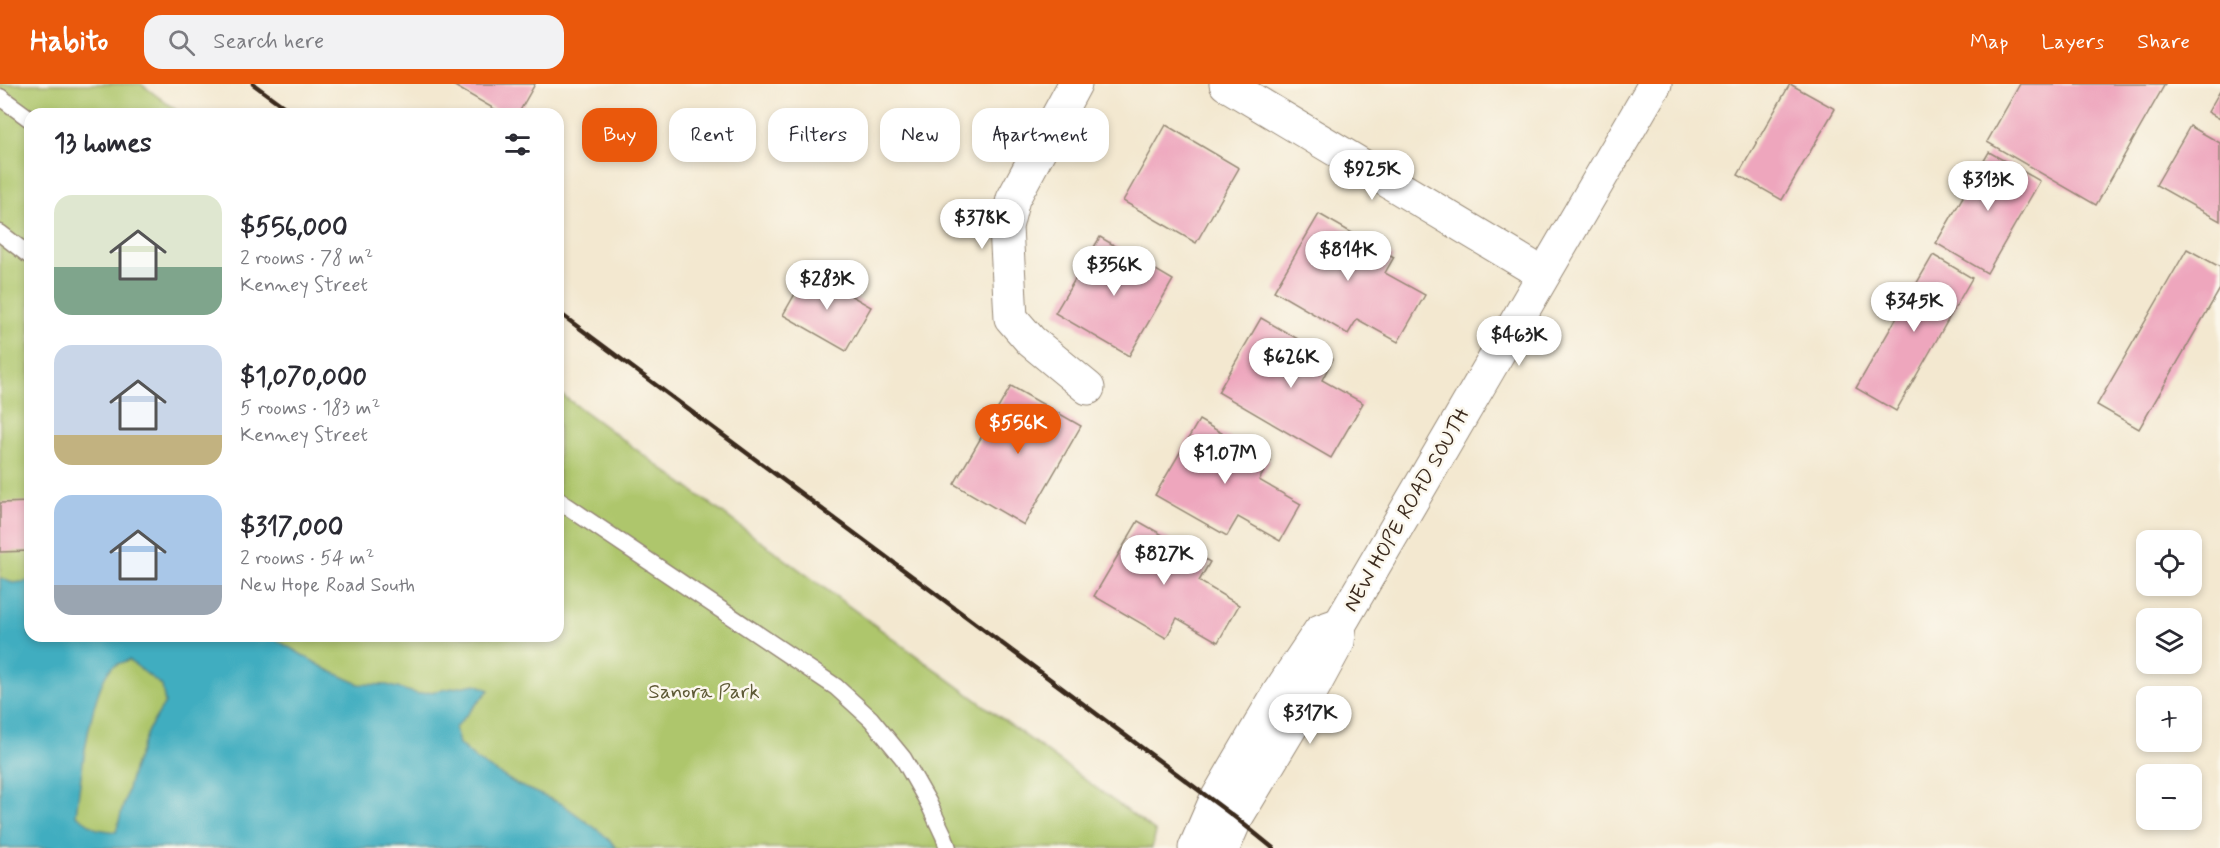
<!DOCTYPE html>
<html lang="en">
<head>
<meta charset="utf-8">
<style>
	:root { --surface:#fff; --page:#f2f2f3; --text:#2b2b33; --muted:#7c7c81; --accent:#ea580c }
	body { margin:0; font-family:Mynerve,sans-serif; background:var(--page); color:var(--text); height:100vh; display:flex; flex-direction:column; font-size:22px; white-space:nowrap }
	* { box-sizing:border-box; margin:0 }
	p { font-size:20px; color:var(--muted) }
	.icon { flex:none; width:33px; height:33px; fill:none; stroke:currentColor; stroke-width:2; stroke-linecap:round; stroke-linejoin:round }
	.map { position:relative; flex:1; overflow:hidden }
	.panel { position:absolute; left:24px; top:24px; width:540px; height:534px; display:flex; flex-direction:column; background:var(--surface); border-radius:18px; box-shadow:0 3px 9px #0003 }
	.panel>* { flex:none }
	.banner { position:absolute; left:582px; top:24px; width:570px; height:54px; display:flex; gap:12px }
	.tools { position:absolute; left:2136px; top:446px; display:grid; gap:12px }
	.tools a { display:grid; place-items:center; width:66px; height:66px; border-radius:12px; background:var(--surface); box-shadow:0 3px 9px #0003; font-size:30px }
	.price { position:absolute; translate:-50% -51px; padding:0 14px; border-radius:21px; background:#fff; color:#222; font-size:20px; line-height:39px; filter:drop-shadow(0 2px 3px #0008) }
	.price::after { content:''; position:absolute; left:50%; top:36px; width:18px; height:14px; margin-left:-9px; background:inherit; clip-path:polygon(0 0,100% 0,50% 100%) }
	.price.selected { background:var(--accent); color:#fff }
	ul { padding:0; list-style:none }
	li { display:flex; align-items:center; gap:18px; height:150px; padding:0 30px }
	li span { display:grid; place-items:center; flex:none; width:168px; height:120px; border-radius:18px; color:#555 }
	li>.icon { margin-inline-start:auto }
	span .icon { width:72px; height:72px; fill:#fffc; stroke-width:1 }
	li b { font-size:26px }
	h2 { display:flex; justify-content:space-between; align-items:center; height:72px; padding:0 30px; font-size:26px }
	.tag { padding:0 21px; border-radius:18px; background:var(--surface); box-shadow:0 3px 9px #0003; font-size:21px; line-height:54px }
	.tag.selected { background:var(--accent); color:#fff }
	header { display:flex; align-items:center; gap:36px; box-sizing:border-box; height:84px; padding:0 30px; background:var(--accent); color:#fff }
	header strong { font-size:28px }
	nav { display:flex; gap:33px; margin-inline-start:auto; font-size:21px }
	.search { width:420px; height:54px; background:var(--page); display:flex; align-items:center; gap:15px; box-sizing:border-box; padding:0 21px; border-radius:18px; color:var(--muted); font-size:22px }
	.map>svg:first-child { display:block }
	.green { fill:#aec66c; stroke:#747845; stroke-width:1.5 }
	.water { fill:#41adc0; stroke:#3e6c6f; stroke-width:1.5; fill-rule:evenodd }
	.building { fill:#eea6bd }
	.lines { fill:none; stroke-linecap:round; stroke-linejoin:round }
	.service-casing { stroke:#978977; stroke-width:19 }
	.minor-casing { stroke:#978977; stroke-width:35 }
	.tertiary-casing { stroke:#978977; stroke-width:35 }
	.service { stroke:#fff; stroke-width:16 }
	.minor { stroke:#fff; stroke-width:33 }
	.tertiary { stroke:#fff; stroke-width:33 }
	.rail { stroke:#3b2a1e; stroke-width:4.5 }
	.labels { text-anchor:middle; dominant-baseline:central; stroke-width:5; stroke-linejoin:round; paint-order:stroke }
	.street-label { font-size:21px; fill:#3b2a1e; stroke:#fbf7ec }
	.park-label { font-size:21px; fill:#5e5935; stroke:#fbf7ec }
</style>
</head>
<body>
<header>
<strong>Habito</strong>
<div class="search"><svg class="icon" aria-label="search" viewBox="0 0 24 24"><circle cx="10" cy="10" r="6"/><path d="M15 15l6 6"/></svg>Search here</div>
<nav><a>Map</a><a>Layers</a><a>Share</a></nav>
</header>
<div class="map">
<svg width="2220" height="764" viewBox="0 0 2220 764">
	<rect width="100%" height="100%" fill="#fbf7ec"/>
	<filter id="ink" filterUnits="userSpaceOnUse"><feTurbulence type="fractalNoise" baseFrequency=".0167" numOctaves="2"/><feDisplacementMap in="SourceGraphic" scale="12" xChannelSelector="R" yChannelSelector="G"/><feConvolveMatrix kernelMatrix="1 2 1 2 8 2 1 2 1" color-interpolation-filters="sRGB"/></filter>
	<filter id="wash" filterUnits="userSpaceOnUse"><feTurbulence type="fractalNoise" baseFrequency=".008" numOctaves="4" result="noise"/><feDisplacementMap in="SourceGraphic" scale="24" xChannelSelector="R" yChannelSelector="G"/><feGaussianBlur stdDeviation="1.35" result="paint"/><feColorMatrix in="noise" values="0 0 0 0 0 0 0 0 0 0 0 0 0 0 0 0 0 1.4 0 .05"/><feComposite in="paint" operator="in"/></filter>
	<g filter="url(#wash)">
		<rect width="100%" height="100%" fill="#f3e8d0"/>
		<!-- green -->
		<path class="green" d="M0,0H141L181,30H30V552H558V308L1156,748L1152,764H0Z"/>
		<!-- water -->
		<path class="water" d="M0,494L13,499L30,497V552H270L328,586L359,600L387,601L418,610L476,600L489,606L455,644L459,660L478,677L518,701L562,720L602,749L617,764H0ZM129,576L162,602L165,619L148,646L133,686L116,748L97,745L76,731C80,699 90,605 112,583C116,580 124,578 129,576Z"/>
		<g id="blocks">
			<!-- building -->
			<g class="building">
				<path d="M451,0H535L518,30H503Z"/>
				<path d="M1790,0L1835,25L1782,116L1738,91Z"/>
				<path d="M2020,0H2165L2096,121L1987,58Z"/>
				<path d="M2220,7V35L2208,28Z"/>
				<path d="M1166,41L1239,84L1196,159L1123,117Z"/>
				<path d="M2190,42L2220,59V137L2156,101Z"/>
				<path d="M1989,68L2040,97L1987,189L1936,159Z"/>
				<path d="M1319,130L1394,173L1385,189L1425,211L1398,258L1357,235L1348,250L1274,207Z"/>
				<path d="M1100,153L1173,196L1129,272L1055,229Z"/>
				<path d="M2187,165L2220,183V205L2139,345L2097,321Z"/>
				<path d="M1933,171L1972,194L1896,327L1856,304Z"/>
				<path d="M808,187L871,223L846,267L783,231Z"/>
				<path d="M1261,234L1333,275L1322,296L1363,319L1331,374L1218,308Z"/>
				<path d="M1011,302L1081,342L1024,441L954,400Z"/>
				<path d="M1199,336L1270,377L1259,396L1301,420L1280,457L1238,433L1227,452L1155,411Z"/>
				<path d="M30,418V467L0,468V419Z"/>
				<path d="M1138,437L1210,478L1199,497L1239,521L1218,558L1177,534L1166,554L1094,512Z"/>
			</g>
		</g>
	</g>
	<g filter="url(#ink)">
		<use href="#blocks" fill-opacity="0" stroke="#978977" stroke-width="1.5"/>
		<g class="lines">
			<defs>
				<g id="service">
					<path d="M0,13L30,35"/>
					<path d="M0,149L30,172"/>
					<path d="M558,416L836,603L871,635L903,674L928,718L944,752L948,764"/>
				</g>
				<g id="minor">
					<path d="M1075,0L1013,115L1006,143L1011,234L1031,257L1088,304"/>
					<path d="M1226,0L1543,190"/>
				</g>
				<g id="tertiary">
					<path d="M1195,764L1215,718L1278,610L1320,547L1340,540"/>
					<path d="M1223,764L1236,734L1301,626L1338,558L1340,540L1655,0"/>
				</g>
			</defs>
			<!-- service casing -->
			<use href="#service" class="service-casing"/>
			<!-- minor casing -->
			<use href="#minor" class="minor-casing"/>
			<!-- tertiary casing -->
			<use href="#tertiary" class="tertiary-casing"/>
			<!-- service -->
			<use href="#service" class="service"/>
			<!-- minor -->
			<use href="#minor" class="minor"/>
			<!-- tertiary -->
			<use href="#tertiary" class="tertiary"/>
			<!-- rail -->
			<g class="rail">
				<path d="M253,0L294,30"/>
				<path d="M558,228L1236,734L1273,764"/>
			</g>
		</g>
	</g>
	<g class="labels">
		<!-- street labels -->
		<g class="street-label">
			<text transform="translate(1407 426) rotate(-60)">NEW HOPE ROAD SOUTH</text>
		</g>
		<!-- park labels -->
		<g class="park-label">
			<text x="704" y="608">Sanora Park</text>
		</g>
	</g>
</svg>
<div class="tools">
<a><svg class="icon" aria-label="locate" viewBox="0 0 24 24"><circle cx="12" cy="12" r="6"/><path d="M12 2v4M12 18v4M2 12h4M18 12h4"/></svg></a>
<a><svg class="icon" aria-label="layers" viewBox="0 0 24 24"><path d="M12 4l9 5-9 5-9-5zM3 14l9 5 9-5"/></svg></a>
<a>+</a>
<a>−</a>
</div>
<b class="price" style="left:1372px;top:117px">$925K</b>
<b class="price" style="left:1988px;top:128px">$313K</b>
<b class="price" style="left:982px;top:166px">$378K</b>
<b class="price" style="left:1348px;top:198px">$814K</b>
<b class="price" style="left:1114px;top:213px">$356K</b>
<b class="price" style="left:827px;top:227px">$283K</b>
<b class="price" style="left:1914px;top:249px">$345K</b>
<b class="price" style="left:1519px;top:283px">$463K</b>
<b class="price" style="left:1291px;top:305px">$626K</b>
<b class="price selected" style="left:1018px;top:371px">$556K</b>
<b class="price" style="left:1225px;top:401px">$1.07M</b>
<b class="price" style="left:1164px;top:502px">$827K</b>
<b class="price" style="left:1310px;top:661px">$317K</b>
<div class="banner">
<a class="tag selected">Buy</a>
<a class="tag">Rent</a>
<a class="tag">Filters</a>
<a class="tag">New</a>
<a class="tag">Apartment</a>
</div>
<section class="panel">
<h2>13 homes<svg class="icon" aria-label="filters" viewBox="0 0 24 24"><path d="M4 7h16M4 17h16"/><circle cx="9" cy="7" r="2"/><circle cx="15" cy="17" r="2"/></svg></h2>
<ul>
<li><span style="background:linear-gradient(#dfe7d0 60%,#7fa58c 0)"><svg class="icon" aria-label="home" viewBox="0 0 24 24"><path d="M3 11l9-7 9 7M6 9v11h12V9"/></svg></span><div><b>$556,000</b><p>2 rooms · 78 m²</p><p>Kenney Street</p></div></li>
<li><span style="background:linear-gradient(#c9d6e8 75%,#c2b280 0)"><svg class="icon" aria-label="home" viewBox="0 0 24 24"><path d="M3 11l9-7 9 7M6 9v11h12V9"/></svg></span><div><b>$1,070,000</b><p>5 rooms · 183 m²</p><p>Kenney Street</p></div></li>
<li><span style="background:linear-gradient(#a9c7e8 75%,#9aa5b1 0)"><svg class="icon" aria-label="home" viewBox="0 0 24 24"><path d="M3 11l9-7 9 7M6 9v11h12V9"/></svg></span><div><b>$317,000</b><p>2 rooms · 54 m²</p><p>New Hope Road South</p></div></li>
</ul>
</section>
</div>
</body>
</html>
